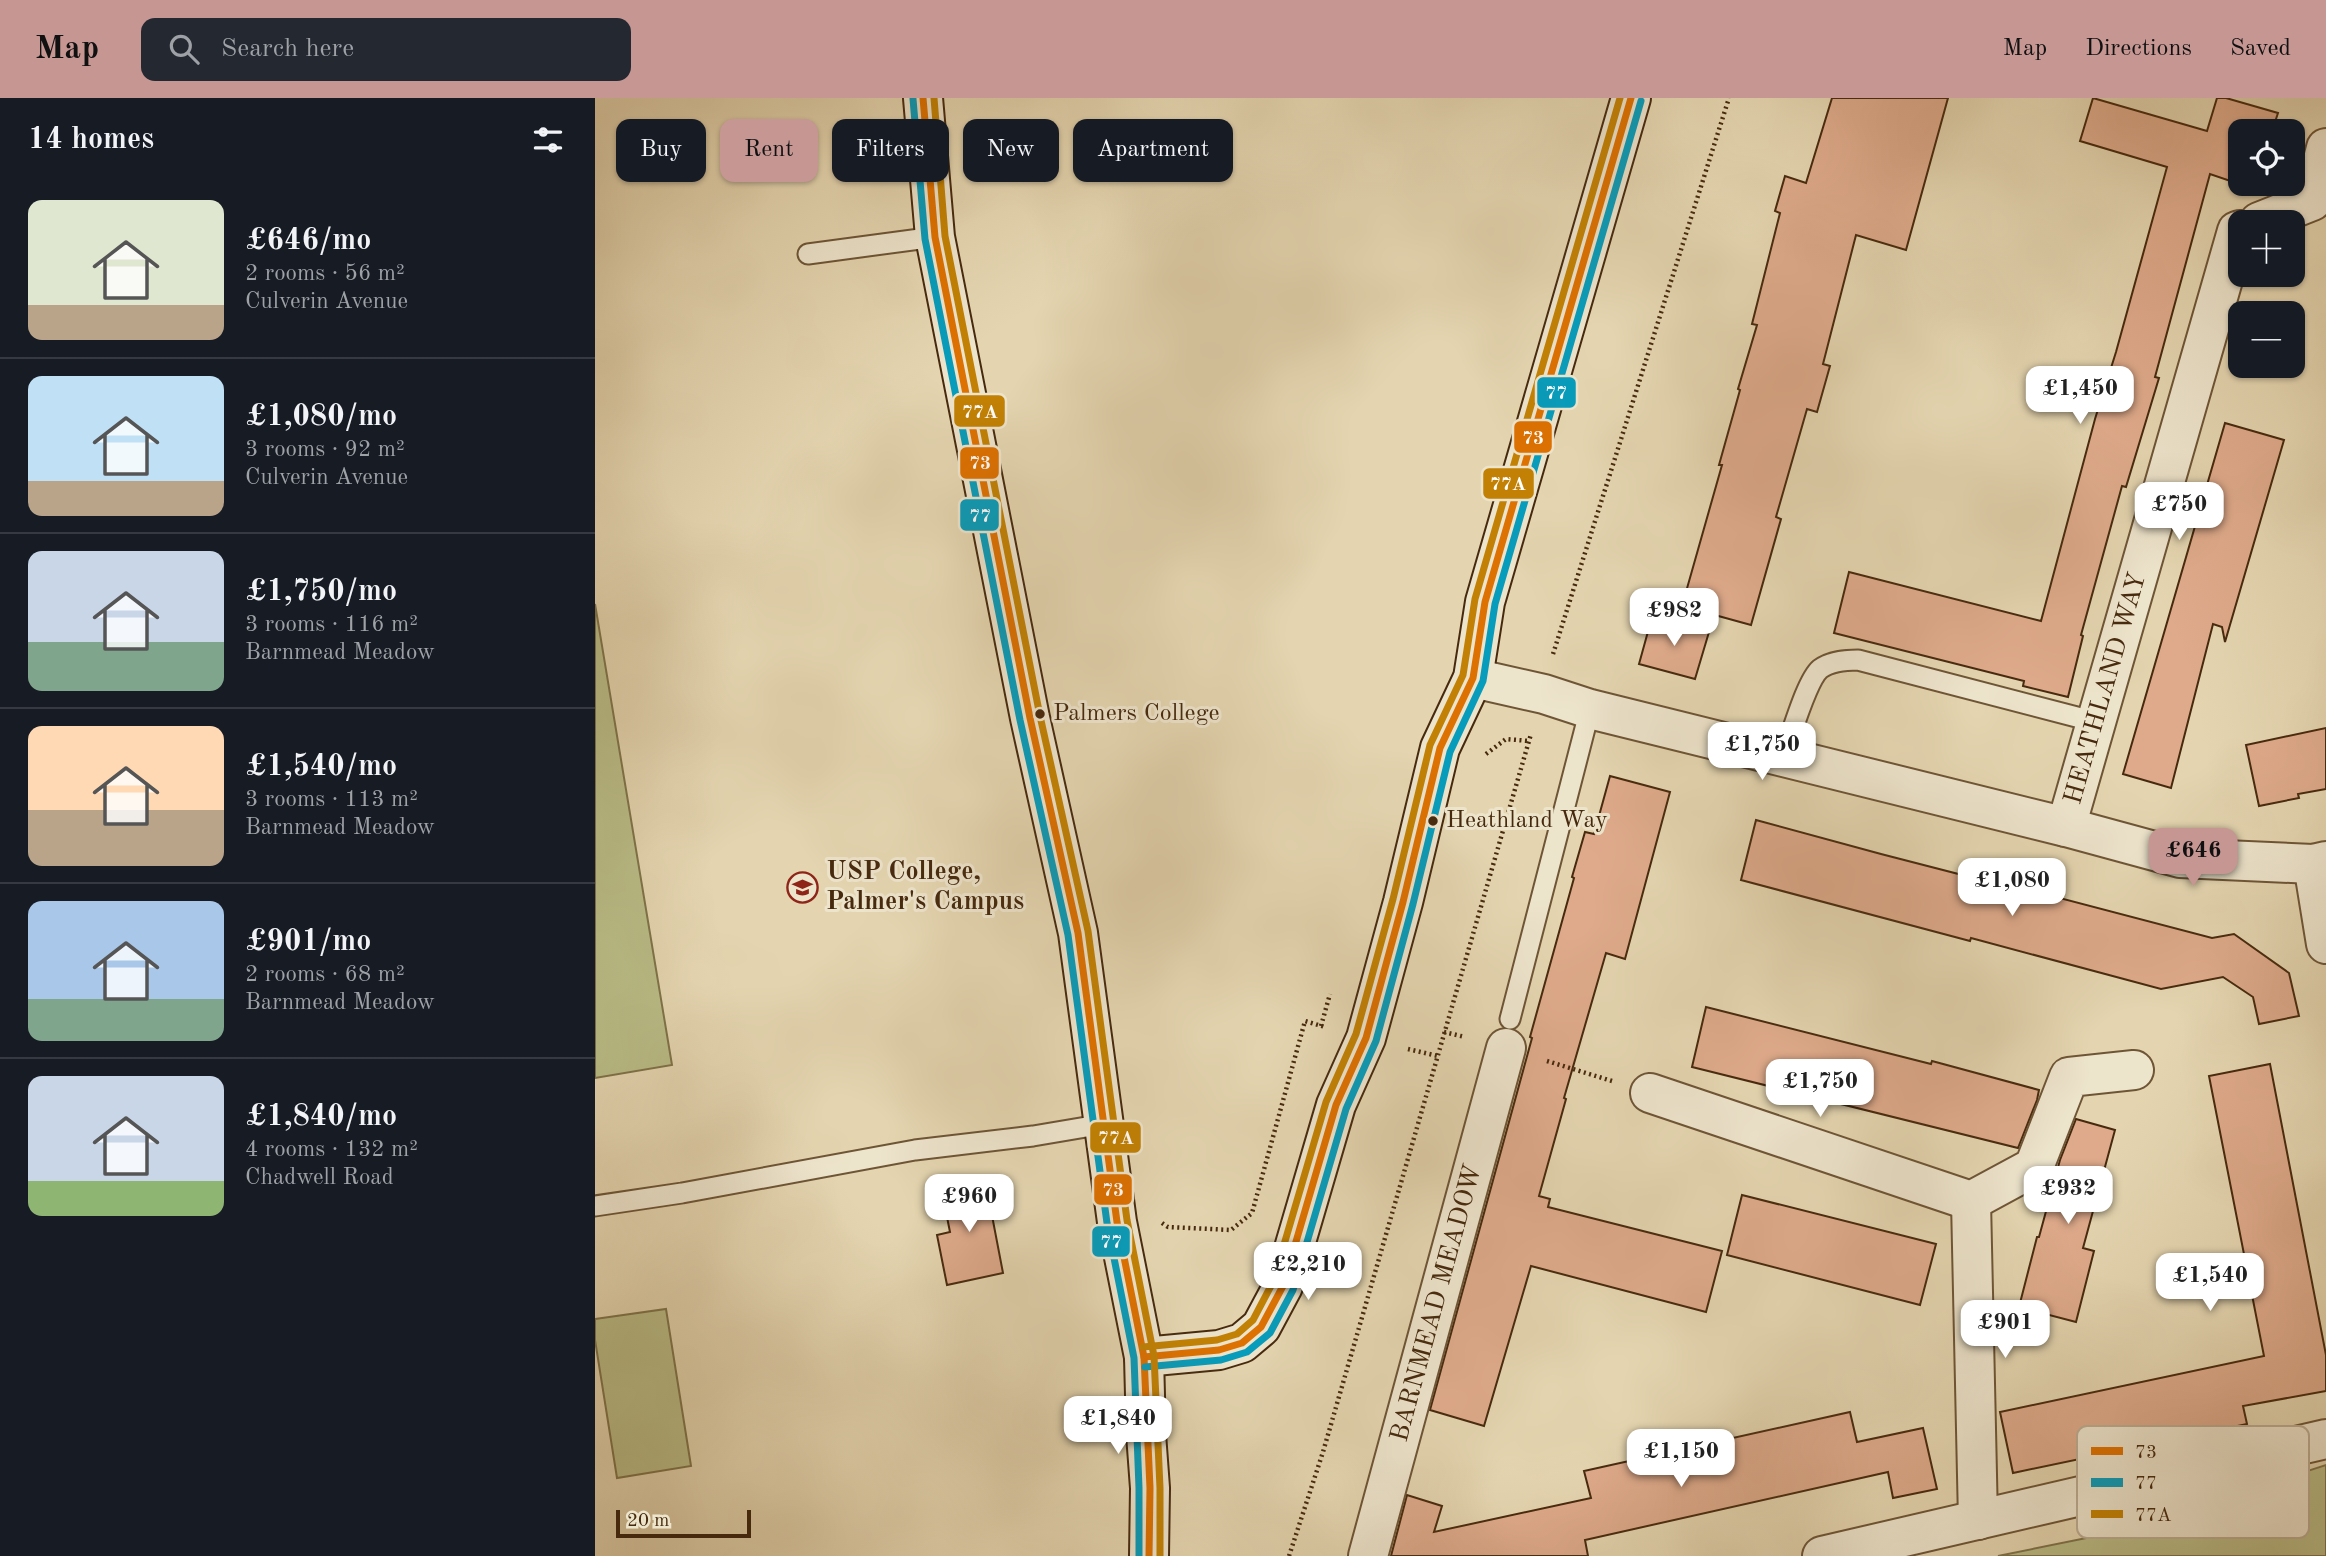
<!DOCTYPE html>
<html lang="en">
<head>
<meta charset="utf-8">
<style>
	:root { --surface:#171b24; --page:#242831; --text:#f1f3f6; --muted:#9ea1a6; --line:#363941; --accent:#c59692 }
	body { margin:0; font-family:"Old Standard TT",serif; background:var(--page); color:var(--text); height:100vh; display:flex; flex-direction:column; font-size:26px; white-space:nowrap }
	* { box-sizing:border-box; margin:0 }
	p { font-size:23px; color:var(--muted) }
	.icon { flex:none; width:38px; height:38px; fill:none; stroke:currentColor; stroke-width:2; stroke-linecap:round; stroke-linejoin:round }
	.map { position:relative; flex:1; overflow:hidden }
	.details { display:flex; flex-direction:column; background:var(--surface); width:595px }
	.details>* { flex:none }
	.top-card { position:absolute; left:21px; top:21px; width:665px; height:63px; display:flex; gap:14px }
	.controls { position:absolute; left:1633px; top:21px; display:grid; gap:14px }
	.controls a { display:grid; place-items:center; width:77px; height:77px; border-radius:14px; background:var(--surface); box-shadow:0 2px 5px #0004; font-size:35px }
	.scale { position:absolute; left:21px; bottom:18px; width:135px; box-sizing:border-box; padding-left:7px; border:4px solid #472a0e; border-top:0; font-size:19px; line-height:24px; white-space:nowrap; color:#472a0e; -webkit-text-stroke:5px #ede4cc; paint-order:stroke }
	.price { position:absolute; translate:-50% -60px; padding:0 16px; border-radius:14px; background:#fff; color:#222; font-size:23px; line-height:46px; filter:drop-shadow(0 2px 4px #0008) }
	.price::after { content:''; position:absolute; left:50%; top:42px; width:21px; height:16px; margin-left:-10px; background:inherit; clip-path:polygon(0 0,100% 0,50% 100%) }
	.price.active { background:var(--accent); color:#111 }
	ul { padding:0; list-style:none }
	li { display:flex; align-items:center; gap:21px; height:175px; padding:0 28px }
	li+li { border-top:2px solid var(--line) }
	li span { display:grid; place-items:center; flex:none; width:196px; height:140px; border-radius:14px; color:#555 }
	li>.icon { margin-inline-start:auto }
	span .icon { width:84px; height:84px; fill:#fffc; stroke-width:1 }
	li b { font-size:30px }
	h2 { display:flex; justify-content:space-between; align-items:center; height:84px; padding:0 28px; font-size:30px }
	.pill { padding:0 24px; border-radius:14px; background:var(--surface); box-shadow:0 2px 5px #0004; font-size:24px; line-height:63px }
	.pill.active { background:var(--accent); color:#111 }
	header { display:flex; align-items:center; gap:42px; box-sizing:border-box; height:98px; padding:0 35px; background:var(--accent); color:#111 }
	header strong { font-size:33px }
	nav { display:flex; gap:38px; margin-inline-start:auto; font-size:24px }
	.search { width:490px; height:63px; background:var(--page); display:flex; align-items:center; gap:18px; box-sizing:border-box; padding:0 24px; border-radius:14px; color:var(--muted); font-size:26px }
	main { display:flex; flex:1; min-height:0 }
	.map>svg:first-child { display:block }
	.green { fill:#b9bc87; stroke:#80734a; stroke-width:2 }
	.building { fill:#deaa8b; stroke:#472a0e; stroke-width:2 }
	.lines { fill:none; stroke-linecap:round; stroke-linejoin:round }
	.service-casing { stroke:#6e5536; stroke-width:23 }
	.minor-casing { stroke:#6e5536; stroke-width:42 }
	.secondary-casing { stroke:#472a0e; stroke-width:42 }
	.path { stroke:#472a0e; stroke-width:4.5; stroke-dasharray:2 3.5; stroke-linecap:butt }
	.service { stroke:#ede4cc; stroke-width:19 }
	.minor { stroke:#ede4cc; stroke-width:38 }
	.secondary { stroke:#ede4cc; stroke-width:38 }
	.bus-1-casing { stroke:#ede4cc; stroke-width:12 }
	.bus-2-casing { stroke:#ede4cc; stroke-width:12 }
	.bus-3-casing { stroke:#ede4cc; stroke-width:12 }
	.bus-1 { stroke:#dd7101; stroke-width:7 }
	.bus-2 { stroke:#079cbb; stroke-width:7 }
	.bus-3 { stroke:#c28104; stroke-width:7 }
	.bus-dot { fill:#472a0e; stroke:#ede4cc; stroke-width:2.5 }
	.labels { text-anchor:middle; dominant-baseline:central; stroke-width:6; stroke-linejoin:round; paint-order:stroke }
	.bus-label { font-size:24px; fill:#472a0e; stroke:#ede4cc; text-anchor:start }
	.street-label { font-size:26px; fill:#472a0e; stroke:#ede4cc }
	.poi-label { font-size:26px; font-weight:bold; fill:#472a0e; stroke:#ede4cc; text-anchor:start }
	.key { fill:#ede4cc; stroke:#bbac93; stroke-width:2 }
	.key-label { font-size:19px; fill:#472a0e }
	.line-badge { stroke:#ede4cc; stroke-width:2.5 }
	.badge-label { font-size:19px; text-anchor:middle; font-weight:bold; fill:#fff }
</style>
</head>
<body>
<header>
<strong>Map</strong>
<div class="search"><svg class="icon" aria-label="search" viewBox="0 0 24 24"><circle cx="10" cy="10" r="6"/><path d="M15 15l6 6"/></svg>Search here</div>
<nav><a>Map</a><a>Directions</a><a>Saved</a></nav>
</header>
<main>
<section class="details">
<h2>14 homes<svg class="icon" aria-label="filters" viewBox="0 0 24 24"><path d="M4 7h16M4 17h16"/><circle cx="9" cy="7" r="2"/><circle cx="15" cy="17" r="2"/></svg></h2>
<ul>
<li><span style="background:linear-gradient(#dfe7d0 75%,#b9a48a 0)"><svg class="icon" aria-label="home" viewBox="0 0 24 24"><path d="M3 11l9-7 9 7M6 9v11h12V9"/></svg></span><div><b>£646/mo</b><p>2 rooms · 56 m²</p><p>Culverin Avenue</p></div></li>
<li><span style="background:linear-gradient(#bfe0f5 75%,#b9a48a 0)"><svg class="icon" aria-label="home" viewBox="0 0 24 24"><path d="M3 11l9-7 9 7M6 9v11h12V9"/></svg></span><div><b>£1,080/mo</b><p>3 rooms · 92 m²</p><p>Culverin Avenue</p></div></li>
<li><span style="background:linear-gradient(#c9d6e8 65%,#7fa58c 0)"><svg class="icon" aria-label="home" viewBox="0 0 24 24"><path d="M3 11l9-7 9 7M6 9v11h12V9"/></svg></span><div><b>£1,750/mo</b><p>3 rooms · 116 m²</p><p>Barnmead Meadow</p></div></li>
<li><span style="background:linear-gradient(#ffd9b3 60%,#b9a48a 0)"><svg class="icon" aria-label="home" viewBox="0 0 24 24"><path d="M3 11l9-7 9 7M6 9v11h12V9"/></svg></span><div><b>£1,540/mo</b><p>3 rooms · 113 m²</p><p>Barnmead Meadow</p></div></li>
<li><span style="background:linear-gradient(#a9c7e8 70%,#7fa58c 0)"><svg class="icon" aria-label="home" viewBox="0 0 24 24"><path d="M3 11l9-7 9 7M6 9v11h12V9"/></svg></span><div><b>£901/mo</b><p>2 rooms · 68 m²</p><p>Barnmead Meadow</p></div></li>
<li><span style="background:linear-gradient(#c9d6e8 75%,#8fb573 0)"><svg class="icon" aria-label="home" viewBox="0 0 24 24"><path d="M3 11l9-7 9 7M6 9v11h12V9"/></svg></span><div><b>£1,840/mo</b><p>4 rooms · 132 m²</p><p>Chadwell Road</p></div></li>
</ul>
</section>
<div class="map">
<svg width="1731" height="1458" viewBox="0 0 1731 1458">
	<rect width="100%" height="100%" fill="#e4d5b0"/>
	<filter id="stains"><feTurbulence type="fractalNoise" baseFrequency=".00286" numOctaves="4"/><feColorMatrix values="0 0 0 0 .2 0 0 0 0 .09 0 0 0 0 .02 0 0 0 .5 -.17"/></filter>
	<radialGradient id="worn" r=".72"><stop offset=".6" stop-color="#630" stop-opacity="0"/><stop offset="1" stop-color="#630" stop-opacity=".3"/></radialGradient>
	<!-- green -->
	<g class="green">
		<path d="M0,506L77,967L0,980Z"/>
		<path d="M71,1211L96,1368L22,1380L0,1242V1221Z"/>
		<path d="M1731,1367V1458H1403L1531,1432Z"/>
	</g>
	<!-- building -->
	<g class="building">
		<path d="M1237,0H1353L1311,152L1261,137L1228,266L1235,268L1222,314L1212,311L1181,419L1186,421L1156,527L1087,508L1127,367H1124L1145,292L1143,291L1162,227L1157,226L1185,115L1180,113L1190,78L1211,85Z"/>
		<path d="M1498,0L1612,33L1622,0H1631L1683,15L1677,33H1645V86H1661L1659,91L1615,76L1560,279L1564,280L1531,389L1527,388L1486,537L1488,538L1473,599L1428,588L1429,583L1239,535L1254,474L1446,523L1500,321L1521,254L1572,69L1485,43Z"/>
		<path d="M1630,325L1689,342L1630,544L1627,529L1618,526L1576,690L1528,676Z"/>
		<path d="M1057,519L1114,534L1100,581L1044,566Z"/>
		<path d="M1731,630V691L1703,696L1704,700L1664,708L1651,647Z"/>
		<path d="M1015,678L1075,694L1030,861L1011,855L969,1000L971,1001L944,1098L955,1101L953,1109L1127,1153L1111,1214L936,1168L889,1328L835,1312L937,940L935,939L979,780L977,779L990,734L999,736Z"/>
		<path d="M1161,722L1286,756L1410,788L1411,786L1617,840L1639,836L1694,875L1704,918L1664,926L1658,899L1628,879L1566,891L1376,840L1375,843L1146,782Z"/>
		<path d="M1111,909L1336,966L1337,963L1444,992L1442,1002L1423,1050L1097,969Z"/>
		<path d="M1675,966L1731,1257V1293L1648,1308L1652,1326L1418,1375L1405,1314L1669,1258L1614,978Z"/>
		<path d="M1481,1021L1520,1032L1488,1150L1499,1153L1481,1224L1424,1209L1442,1139H1444L1465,1062Z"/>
		<path d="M390,1081L408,1175L352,1187L342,1137L355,1134L346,1089Z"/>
		<path d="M1147,1097L1341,1146L1325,1207L1132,1157Z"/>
		<path d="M1255,1314L1262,1344L1328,1330L1342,1391L1298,1400L1293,1374L990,1442L993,1458H796L812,1397L847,1408L839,1434L996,1400L989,1373Z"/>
	</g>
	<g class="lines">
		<defs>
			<g id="service">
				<path d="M213,156L340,139"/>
				<path d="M1188,659C1196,639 1211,583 1225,571C1236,563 1250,562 1263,562L1501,624"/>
				<path d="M915,921L995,611"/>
				<path d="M0,1108L87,1095L320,1052L438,1038L509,1026"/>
			</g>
			<g id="minor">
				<path d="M1664,124L1717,103L1731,50"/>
				<path d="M878,580L949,596L995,611L1471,729L1585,760L1718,766L1731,763"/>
				<path id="s1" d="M1471,729L1642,133L1645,132"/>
				<path d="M1718,766L1731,846"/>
				<path d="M1055,995L1376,1103L1439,1069L1474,979L1539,972"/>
				<path d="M1376,1103L1383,1422"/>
				<path id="s2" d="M773,1458L911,950"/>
				<path d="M1227,1458L1731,1341"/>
			</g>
			<g id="secondary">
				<path d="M328,0L340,139L435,620L483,835L522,1124L549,1259L551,1336L555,1390L554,1458"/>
				<path d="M549,1259L624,1252L647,1245L666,1229L688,1188L741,1007L771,940L808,804L845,650L878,580L890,504L1036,0"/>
			</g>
		</defs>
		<!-- service casing -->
		<use href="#service" class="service-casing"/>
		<!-- minor casing -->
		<use href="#minor" class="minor-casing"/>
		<!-- secondary casing -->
		<use href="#secondary" class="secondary-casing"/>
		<!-- path -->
		<g class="path">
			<path d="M958,556L1134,0"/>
			<path d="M891,656L911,641L934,643"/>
			<path d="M726,928L735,896"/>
			<path d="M849,934L870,939"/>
			<path d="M813,951L843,958"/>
			<path d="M952,963L1017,983"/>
			<path d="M567,1125L573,1129L636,1132L657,1115L710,923L730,929"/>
			<path d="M694,1458L728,1354L936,636"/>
		</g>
		<!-- service -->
		<use href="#service" class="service"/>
		<!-- minor -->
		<use href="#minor" class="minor"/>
		<!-- secondary -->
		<use href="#secondary" class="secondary"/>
		<defs>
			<g id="bus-1">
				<path d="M328,0L340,139L435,620L483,835L522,1124L549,1259L555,1390L554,1458"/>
				<path d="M549,1259L624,1252L647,1245L666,1229L688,1188L741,1007L771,940L808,804L845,650L878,580L890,504L1036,0"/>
			</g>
			<g id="bus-2">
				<path d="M318,1L330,141L425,622L473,837L512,1125L539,1260L544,1390V1458"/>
				<path d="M550,1269L626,1262L652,1254L675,1235L698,1192L751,1011L781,943L818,806L855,654L888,583L900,506L1046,3"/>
			</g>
			<g id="bus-3">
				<path d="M339,0L350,138L445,618L493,833L532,1122L559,1258L565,1390V1458"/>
				<path d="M548,1249L622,1242L642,1236L658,1222L678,1184L731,1004L761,936L798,801L835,647L868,577L880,501L1025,0"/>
			</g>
		</defs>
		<!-- bus-1 casing -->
		<use href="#bus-1" class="bus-1-casing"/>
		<!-- bus-2 casing -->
		<use href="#bus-2" class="bus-2-casing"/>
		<!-- bus-3 casing -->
		<use href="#bus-3" class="bus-3-casing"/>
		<!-- bus-1 -->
		<use href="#bus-1" class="bus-1"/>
		<!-- bus-2 -->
		<use href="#bus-2" class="bus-2"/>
		<!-- bus-3 -->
		<use href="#bus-3" class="bus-3"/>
	</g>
	<!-- icons -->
	<defs>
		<symbol id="university-ring" viewBox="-11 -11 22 22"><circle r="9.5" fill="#ede4cc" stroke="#8f2418" stroke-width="1.5"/><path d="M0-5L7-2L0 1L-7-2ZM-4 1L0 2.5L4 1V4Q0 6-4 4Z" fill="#8f2418"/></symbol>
	</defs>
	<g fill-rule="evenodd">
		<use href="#university-ring" x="190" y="772" width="35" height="35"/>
	</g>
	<!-- markers -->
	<g class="bus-dot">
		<circle cx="445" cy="616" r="6"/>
		<circle cx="838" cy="723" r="6"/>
	</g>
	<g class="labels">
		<!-- bus labels -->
		<g class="bus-label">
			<text x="458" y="616">Palmers College</text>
			<text x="851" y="723">Heathland Way</text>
		</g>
		<!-- street labels -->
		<g class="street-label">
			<text stroke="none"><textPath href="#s1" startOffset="144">HEATHLAND WAY</textPath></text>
			<text stroke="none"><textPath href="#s2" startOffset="262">BARNMEAD MEADOW</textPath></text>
		</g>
		<!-- poi labels -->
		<g class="poi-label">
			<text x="231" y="774">USP College,<tspan x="231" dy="30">Palmer's Campus</tspan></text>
		</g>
	</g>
	<!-- legend -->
	<rect x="1482" y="1328" width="232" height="112" rx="10" class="key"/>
	<rect x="1496" y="1349" width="32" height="8" fill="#dd7101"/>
	<rect x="1496" y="1380" width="32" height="9" fill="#079cbb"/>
	<rect x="1496" y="1412" width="32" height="8" fill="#c28104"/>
	<g class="key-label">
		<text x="1540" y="1360">73</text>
		<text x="1540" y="1391">77</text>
		<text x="1540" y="1423">77A</text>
	</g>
	<g class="line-badge">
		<rect x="941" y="278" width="41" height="33" rx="7" fill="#079cbb"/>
		<rect x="358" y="296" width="53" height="34" rx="7" fill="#c28104"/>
		<rect x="918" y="322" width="40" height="34" rx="7" fill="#dd7101"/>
		<rect x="364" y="348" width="41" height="34" rx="7" fill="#dd7101"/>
		<rect x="887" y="369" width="53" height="33" rx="7" fill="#c28104"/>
		<rect x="364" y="400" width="41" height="34" rx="7" fill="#079cbb"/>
		<rect x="494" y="1023" width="53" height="33" rx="7" fill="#c28104"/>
		<rect x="498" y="1075" width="40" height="33" rx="7" fill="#dd7101"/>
		<rect x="496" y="1127" width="40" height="33" rx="7" fill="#079cbb"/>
	</g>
	<g class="badge-label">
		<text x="961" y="301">77</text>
		<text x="385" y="320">77A</text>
		<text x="938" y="346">73</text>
		<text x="385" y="371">73</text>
		<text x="913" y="392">77A</text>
		<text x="385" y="424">77</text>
		<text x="521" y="1046">77A</text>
		<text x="518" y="1098">73</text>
		<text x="516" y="1150">77</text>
	</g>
	<rect width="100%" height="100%" filter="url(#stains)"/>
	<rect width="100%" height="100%" fill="url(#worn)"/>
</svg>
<div class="controls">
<a><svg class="icon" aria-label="locate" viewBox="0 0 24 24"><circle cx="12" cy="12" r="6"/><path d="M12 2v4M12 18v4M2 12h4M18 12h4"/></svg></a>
<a>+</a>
<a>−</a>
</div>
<div class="scale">20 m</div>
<b class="price" style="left:1485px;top:328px">£1,450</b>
<b class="price" style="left:1584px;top:444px">£750</b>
<b class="price" style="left:1079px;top:550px">£982</b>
<b class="price" style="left:1167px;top:684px">£1,750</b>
<b class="price active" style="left:1598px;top:790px">£646</b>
<b class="price" style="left:1417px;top:820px">£1,080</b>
<b class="price" style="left:1225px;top:1021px">£1,750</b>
<b class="price" style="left:1473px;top:1128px">£932</b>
<b class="price" style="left:374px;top:1136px">£960</b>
<b class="price" style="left:713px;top:1204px">£2,210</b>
<b class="price" style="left:1615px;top:1215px">£1,540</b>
<b class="price" style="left:1410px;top:1262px">£901</b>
<b class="price" style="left:523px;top:1358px">£1,840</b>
<b class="price" style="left:1086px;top:1391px">£1,150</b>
<div class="top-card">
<a class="pill">Buy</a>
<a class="pill active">Rent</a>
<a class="pill">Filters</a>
<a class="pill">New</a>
<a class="pill">Apartment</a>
</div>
</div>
</main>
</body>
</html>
